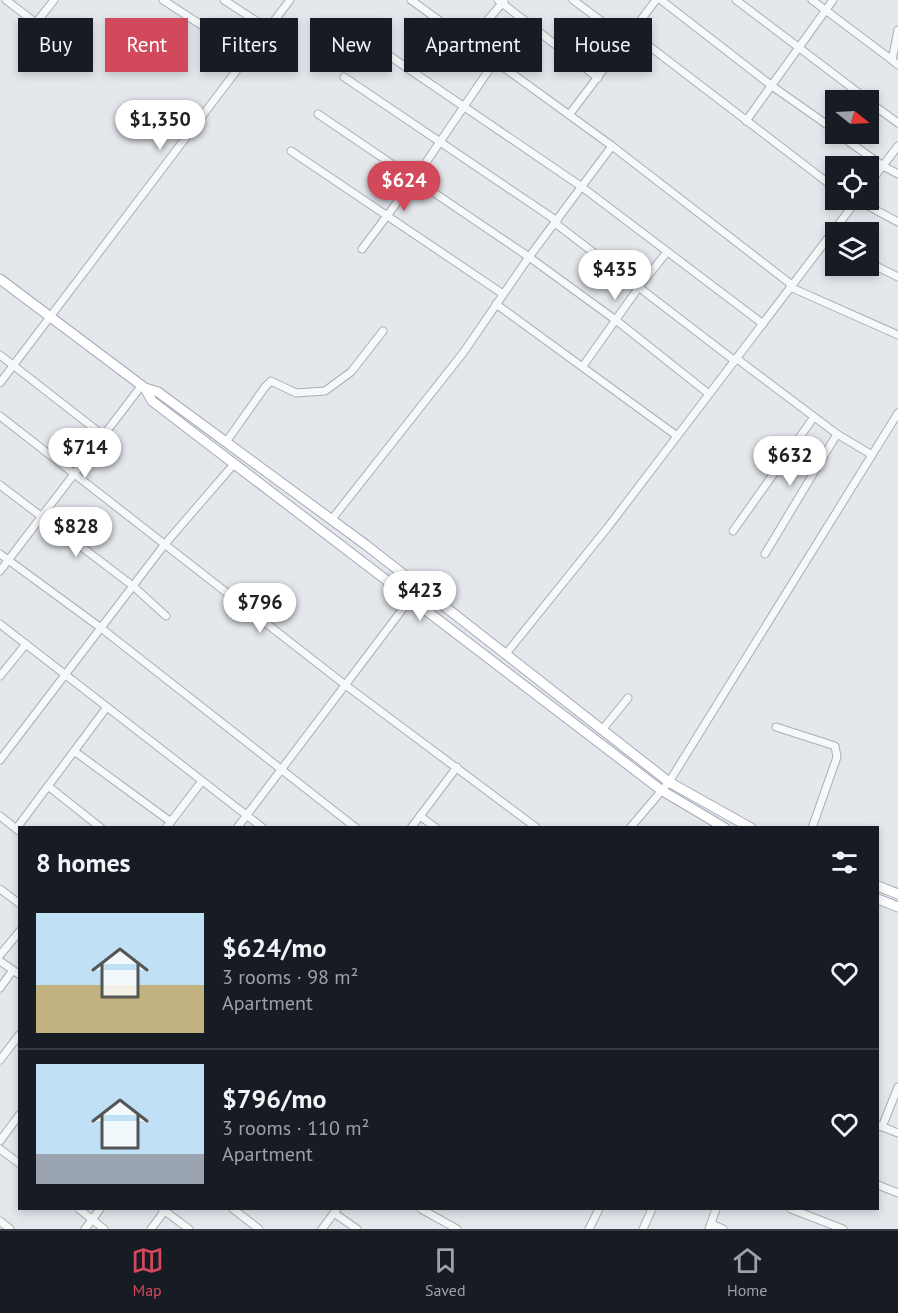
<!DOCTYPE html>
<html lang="en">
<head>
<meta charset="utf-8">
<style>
	:root { --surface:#171b24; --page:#242831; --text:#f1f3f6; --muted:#9ea1a6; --line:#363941; --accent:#d1495b }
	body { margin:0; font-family:"PT Sans",sans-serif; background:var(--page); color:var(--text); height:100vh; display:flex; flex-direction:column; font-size:22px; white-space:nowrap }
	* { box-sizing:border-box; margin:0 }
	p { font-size:20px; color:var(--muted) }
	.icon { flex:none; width:33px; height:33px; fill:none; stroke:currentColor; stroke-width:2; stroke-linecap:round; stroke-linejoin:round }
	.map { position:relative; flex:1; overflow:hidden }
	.panel { position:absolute; left:18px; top:826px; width:861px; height:384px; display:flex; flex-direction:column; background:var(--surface); border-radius:0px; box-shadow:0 3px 9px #0003 }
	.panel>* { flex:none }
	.banner { position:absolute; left:18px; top:18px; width:862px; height:54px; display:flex; gap:12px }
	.needle { width:39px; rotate:108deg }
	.fabs { position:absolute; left:825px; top:90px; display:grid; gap:12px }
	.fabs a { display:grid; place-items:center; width:54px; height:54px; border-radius:0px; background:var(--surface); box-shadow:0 3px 9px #0003; font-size:30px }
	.price { position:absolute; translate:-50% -51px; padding:0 14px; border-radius:21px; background:#fff; color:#222; font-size:20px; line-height:39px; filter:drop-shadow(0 2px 3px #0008) }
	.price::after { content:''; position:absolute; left:50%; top:36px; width:18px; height:14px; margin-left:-9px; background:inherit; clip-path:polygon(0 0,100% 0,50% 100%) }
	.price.current { background:var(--accent); color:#fff }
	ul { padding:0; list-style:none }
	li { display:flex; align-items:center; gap:18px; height:150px; padding:0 18px }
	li+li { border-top:2px solid var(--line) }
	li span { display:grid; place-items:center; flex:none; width:168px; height:120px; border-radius:0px; color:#555 }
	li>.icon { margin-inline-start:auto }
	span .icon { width:72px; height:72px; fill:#fffc; stroke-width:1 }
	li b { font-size:26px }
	h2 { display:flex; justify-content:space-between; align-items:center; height:72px; padding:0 18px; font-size:26px }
	.chip { padding:0 21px; border-radius:0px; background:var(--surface); box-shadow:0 3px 9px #0003; font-size:21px; line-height:54px }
	.chip.current { background:var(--accent); color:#fff }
	.dock { display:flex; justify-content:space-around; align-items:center; height:84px; border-top:2px solid var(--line); background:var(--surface); font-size:16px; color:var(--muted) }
	.dock a { display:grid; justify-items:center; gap:3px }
	.dock .current { color:var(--accent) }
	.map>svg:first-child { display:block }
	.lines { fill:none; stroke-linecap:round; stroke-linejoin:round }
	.minor-casing { stroke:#a9aeb7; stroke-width:9 }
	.major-casing { stroke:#a3abb8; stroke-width:11 }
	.minor { stroke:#f7f8fa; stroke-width:7 }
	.major { stroke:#fff; stroke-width:9 }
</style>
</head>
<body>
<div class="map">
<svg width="898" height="1229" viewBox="0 0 898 1229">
	<rect width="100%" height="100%" fill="#e4e7ec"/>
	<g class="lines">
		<defs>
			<g id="minor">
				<path d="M6,0L36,23L54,0"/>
				<path d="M163,0L247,55"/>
				<path d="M224,0L267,28"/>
				<path d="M411,0L612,146L792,285"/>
				<path d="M498,0L598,78"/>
				<path d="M573,0L627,40"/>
				<path d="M661,0L772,86L836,131"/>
				<path d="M736,0L868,100"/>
				<path d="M812,0L892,60"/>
				<path d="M898,30L892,60L898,65"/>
				<path d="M632,33L836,189"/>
				<path d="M469,42L504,1"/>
				<path d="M375,46L582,187L763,324"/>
				<path d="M344,77L557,221"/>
				<path d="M868,101L898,123"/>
				<path d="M318,114L529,257L617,321L709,394"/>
				<path d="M569,115L656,0"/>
				<path d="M746,121L833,0"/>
				<path d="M838,134L883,166L898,174"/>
				<path d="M291,151L503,294"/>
				<path d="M868,185L898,146"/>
				<path d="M857,200L898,222"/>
				<path d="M555,223L735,361"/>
				<path d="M827,241L836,245"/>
				<path d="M362,249L414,180L495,61"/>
				<path d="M868,262L898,277"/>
				<path d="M790,287L898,335"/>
				<path d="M496,304L677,436"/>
				<path d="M0,355L104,436"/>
				<path d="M736,358L837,434L872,455"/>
				<path d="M583,366L639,287L667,252"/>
				<path d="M0,383L290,0"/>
				<path d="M0,416L344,684L537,828"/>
				<path d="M226,442L265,387L271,381L296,393L325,391L351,372L383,331"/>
				<path d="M0,485L133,586L166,616"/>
				<path d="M332,519L463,353L529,257L612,146"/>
				<path d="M733,531L814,417"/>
				<path d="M0,554L101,628L356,828"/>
				<path d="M765,554L837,434"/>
				<path d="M0,571L142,385"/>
				<path d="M0,624L263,828"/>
				<path d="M505,655L608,527L857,200"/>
				<path d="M0,676L26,644"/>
				<path d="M776,727L835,746L837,757L812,828"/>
				<path d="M602,730L628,698"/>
				<path d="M74,751L171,822"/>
				<path d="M0,760L165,544L234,464"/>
				<path d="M48,786L101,828"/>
				<path d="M0,816L19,831"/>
				<path d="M420,816L436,828"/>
				<path d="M166,828L202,781"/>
				<path d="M237,828L411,598L421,589"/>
				<path d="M411,828L457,767"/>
				<path d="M630,828L669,782L898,413"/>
				<path d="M16,829L107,707"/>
				<path d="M0,889L20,904"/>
				<path d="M0,955L20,931"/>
				<path d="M0,961L20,975"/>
				<path d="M0,988L13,970"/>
				<path d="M0,1060L20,1034"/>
				<path d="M878,1125L898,1133"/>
				<path d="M882,1127L898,1087"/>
				<path d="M0,1141L20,1114"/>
				<path d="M0,1149L20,1164"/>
				<path d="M878,1185L898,1193"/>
				<path d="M79,1209L104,1229"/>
				<path d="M162,1209L189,1229"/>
				<path d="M233,1209L259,1229"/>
				<path d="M421,1209L457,1229"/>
				<path d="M791,1209L843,1229"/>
				<path d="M334,1213L357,1229"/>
				<path d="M0,1221L10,1229"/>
				<path d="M711,1224L723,1229"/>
				<path d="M85,1229L100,1209"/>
				<path d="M151,1229L166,1209"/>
				<path d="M322,1229L337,1209"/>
				<path d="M589,1229L599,1209"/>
				<path d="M643,1229L652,1209"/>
				<path d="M709,1229L716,1209"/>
			</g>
			<g id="major">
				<path d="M0,279L145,388L158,392L366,545L669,782L751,828"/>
				<path d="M145,388L152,401L661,790L725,828"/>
				<path d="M878,886L898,894"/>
				<path d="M878,899L898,907"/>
			</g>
		</defs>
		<!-- minor casing -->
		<use href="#minor" class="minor-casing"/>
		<!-- major casing -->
		<use href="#major" class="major-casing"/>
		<!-- minor -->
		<use href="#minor" class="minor"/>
		<!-- major -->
		<use href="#major" class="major"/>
	</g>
</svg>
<div class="fabs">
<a><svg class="needle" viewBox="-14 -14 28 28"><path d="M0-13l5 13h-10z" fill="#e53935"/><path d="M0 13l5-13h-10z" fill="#9ea1a6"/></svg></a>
<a><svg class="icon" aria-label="locate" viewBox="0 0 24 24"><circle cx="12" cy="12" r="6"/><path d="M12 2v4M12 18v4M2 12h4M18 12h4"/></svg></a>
<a><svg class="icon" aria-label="layers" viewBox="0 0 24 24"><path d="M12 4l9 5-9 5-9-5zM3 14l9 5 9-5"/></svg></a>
</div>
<b class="price" style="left:160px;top:151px">$1,350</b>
<b class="price current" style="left:404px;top:212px">$624</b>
<b class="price" style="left:615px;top:301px">$435</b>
<b class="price" style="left:85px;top:479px">$714</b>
<b class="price" style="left:790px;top:487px">$632</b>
<b class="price" style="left:76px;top:558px">$828</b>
<b class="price" style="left:420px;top:622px">$423</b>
<b class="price" style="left:260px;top:634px">$796</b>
<div class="banner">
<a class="chip">Buy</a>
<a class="chip current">Rent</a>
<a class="chip">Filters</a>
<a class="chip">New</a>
<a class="chip">Apartment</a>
<a class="chip">House</a>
</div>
<section class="panel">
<h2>8 homes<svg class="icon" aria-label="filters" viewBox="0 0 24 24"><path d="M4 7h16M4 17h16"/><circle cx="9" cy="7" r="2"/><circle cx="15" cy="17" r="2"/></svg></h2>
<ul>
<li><span style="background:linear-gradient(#bfe0f5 60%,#c2b280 0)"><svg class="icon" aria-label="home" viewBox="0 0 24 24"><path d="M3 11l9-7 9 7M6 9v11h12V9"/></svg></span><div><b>$624/mo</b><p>3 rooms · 98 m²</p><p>Apartment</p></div><svg class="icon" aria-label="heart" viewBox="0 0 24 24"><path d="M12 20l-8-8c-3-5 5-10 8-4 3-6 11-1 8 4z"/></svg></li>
<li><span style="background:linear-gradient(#bfe0f5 75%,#9aa5b1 0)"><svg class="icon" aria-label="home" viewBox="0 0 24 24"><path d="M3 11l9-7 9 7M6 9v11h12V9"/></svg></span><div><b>$796/mo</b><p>3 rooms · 110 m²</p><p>Apartment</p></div><svg class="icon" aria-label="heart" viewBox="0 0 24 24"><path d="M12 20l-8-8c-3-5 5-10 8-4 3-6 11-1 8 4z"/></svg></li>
</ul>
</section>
</div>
<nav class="dock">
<a class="current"><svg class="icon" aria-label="map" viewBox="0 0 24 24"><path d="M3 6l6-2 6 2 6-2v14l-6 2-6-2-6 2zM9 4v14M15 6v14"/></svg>Map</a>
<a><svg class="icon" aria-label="saved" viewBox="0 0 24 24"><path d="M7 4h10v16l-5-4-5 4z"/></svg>Saved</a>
<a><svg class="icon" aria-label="home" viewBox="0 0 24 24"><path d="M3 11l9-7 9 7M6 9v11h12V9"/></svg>Home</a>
</nav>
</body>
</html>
